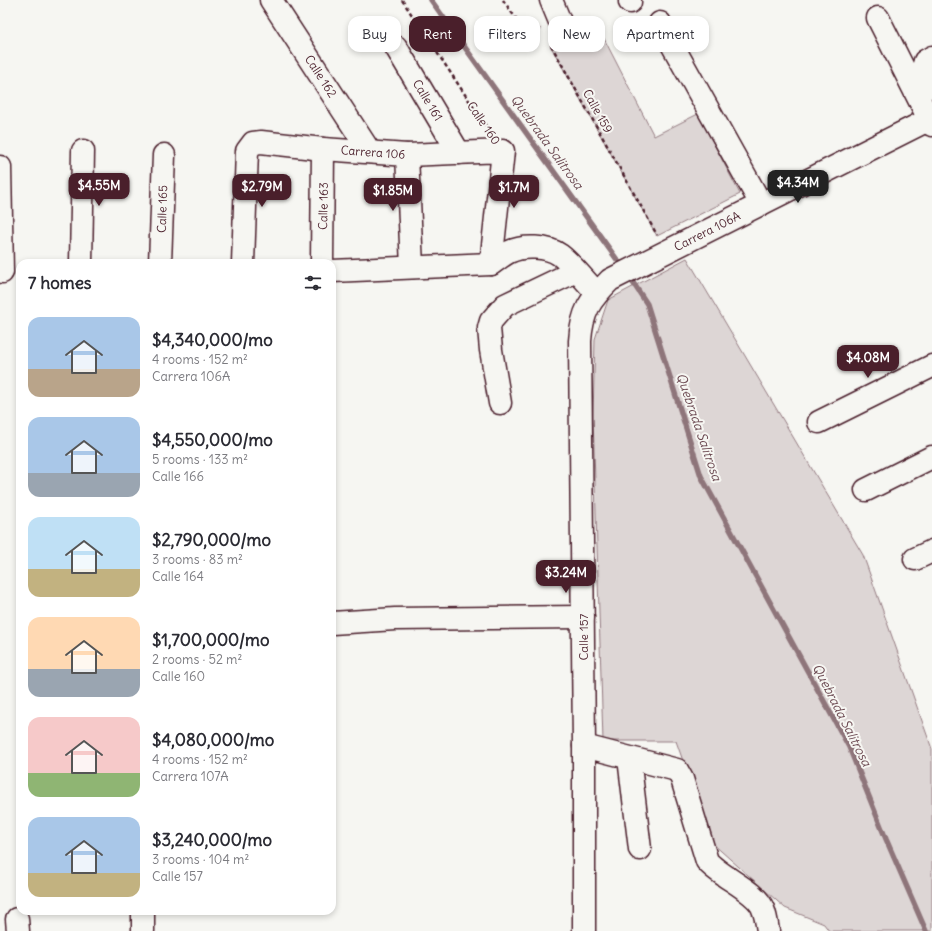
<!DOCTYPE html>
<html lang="en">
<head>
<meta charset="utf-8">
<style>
	:root { --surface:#fff; --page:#f2f2f3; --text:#2b2b33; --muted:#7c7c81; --accent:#4a1f2b }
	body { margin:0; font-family:Delius,sans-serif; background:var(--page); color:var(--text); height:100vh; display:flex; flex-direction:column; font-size:15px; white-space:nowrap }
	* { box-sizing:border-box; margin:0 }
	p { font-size:13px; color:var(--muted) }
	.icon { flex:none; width:22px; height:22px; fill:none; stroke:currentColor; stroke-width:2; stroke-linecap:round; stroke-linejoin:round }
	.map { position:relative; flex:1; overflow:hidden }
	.details { position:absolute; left:16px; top:259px; width:320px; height:656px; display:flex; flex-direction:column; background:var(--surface); border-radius:12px; box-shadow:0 2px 6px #0003 }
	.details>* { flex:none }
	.banner { position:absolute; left:348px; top:16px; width:380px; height:36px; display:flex; gap:8px }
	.price { position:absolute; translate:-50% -34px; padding:0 9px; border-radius:8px; background:var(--accent); color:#fff; font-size:13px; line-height:26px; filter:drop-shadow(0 1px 2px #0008) }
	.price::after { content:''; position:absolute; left:50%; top:24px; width:12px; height:9px; margin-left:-6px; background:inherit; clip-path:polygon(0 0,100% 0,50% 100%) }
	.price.current { background:#222; color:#fff }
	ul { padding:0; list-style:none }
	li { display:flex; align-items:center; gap:12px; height:100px; padding:0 12px }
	li span { display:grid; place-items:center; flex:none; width:112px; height:80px; border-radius:12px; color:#555 }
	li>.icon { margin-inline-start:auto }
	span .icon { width:48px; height:48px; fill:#fffc; stroke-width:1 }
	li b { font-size:17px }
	h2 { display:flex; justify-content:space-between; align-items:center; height:48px; padding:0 12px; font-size:17px }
	.chip { padding:0 14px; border-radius:12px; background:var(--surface); box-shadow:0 2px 6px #0003; font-size:14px; line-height:36px }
	.chip.current { background:var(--accent); color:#fff }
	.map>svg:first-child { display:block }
	.green { fill:#ddd6d5; stroke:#947a80 }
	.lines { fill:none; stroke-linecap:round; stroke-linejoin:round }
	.stream { stroke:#8e747a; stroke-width:5.5 }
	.minor-casing { stroke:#4a1f2b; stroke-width:25 }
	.path { stroke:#4a1f2b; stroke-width:2.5; stroke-dasharray:4 3; stroke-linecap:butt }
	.minor { stroke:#f6f6f2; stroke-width:22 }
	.labels { text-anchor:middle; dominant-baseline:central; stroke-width:4; stroke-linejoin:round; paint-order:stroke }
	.street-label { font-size:12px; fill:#4a1f2b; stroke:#f6f6f2 }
	.water-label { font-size:13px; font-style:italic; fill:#6c4a52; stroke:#f6f6f2 }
</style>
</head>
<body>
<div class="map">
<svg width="932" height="931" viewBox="0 0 932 931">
	<rect width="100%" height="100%" fill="#f6f6f2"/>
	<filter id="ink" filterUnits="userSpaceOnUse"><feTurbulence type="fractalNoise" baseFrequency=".025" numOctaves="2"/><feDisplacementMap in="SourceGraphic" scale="8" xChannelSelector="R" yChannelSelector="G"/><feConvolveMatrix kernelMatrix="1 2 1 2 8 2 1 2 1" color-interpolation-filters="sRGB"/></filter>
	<g filter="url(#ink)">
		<!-- green -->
		<g class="green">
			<path d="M595,21L654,136L698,114L740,194L657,236L550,45Z"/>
			<path d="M687,258L863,555L932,749V931H829L824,924L785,908L712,843L676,741H603L593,416L595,339L608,300Z"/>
		</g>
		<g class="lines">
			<!-- stream -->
			<g class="stream">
				<path d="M431,0L623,268"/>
				<path d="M628,275L647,304L701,476L849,747L886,839L926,931"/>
			</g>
			<defs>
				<g id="minor">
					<path d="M271,0L370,152"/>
					<path d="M551,0L563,29"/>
					<path d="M630,0V2"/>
					<path d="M878,18L932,125"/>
					<path d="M660,23L761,204"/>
					<path d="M396,47L459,153"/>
					<path d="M932,57L925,61L923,68L932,87"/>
					<path d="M407,155L412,267"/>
					<path d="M0,167L2,272"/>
					<path d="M81,263L83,151"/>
					<path d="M160,263L164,155"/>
					<path d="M243,263L247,151L253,143L261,142L323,149L407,155L503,151L491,264"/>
					<path d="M322,263L323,149"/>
					<path d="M332,271L491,264C497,260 503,255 509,252C523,245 548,246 560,255C572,264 586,282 597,293"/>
					<path d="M500,403L491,350L489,328L491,321L505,305L576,271"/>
					<path d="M819,422L932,366"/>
					<path d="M866,490L932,457"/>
					<path d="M915,559L932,551"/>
					<path d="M332,623L395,619L583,617"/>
					<path d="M584,746L677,770L682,779L707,861C720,877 757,891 763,909C766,916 767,924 768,931"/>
					<path d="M629,758L640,849"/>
					<path d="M17,919L18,931"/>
					<path d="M143,931V911"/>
					<path d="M584,931V746L580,341C582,311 590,300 610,280L932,118"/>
				</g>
			</defs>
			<!-- minor casing -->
			<use href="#minor" class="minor-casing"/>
			<!-- path -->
			<g class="path">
				<path d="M402,0L490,132"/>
				<path d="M503,0L527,34L541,29"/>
				<path d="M551,45L657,235"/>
			</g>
			<!-- minor -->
			<use href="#minor" class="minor"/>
		</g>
	</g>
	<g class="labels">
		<!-- street labels -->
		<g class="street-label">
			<text transform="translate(321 76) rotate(57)">Calle 162</text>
			<text transform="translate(428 100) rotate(59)">Calle 161</text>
			<text transform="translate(598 111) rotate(61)">Calle 159</text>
			<text transform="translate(484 123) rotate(56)">Calle 160</text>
			<text transform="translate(373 152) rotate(4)">Carrera 106</text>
			<text transform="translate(323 206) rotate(-89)">Calle 163</text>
			<text transform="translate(162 209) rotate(-88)">Calle 165</text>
			<text transform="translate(707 231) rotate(-27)">Carrera 106A</text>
			<text transform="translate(583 637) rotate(-90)">Calle 157</text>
		</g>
		<!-- water labels -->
		<g class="water-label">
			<text transform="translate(547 142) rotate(54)">Quebrada Salitrosa</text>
			<text transform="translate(699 427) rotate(71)">Quebrada Salitrosa</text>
			<text transform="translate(842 715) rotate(63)">Quebrada Salitrosa</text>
		</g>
	</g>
</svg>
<b class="price current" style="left:798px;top:204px">$4.34M</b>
<b class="price" style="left:99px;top:207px">$4.55M</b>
<b class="price" style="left:262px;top:208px">$2.79M</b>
<b class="price" style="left:514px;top:209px">$1.7M</b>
<b class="price" style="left:393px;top:212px">$1.85M</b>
<b class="price" style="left:868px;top:379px">$4.08M</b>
<b class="price" style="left:566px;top:594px">$3.24M</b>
<div class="banner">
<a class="chip">Buy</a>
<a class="chip current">Rent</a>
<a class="chip">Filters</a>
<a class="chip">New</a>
<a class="chip">Apartment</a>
</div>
<section class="details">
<h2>7 homes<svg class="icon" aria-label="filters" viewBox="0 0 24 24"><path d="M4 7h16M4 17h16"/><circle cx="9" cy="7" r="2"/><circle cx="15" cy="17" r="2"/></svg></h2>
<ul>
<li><span style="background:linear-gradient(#a9c7e8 65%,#b9a48a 0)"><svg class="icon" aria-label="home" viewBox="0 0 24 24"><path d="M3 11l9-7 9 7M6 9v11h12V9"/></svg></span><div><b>$4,340,000/mo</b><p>4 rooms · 152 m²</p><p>Carrera 106A</p></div></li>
<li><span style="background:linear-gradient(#a9c7e8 70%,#9aa5b1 0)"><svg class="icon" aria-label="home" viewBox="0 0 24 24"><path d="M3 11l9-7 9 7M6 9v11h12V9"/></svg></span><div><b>$4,550,000/mo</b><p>5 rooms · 133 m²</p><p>Calle 166</p></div></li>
<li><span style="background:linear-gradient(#bfe0f5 65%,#c2b280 0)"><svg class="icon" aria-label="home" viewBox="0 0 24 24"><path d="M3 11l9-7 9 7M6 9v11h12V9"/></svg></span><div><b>$2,790,000/mo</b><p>3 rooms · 83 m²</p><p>Calle 164</p></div></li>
<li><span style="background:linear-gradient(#ffd9b3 65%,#9aa5b1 0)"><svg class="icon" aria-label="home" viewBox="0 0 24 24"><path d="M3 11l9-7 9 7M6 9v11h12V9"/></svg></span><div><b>$1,700,000/mo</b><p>2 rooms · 52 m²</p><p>Calle 160</p></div></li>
<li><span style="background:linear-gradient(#f6c9c9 70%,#8fb573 0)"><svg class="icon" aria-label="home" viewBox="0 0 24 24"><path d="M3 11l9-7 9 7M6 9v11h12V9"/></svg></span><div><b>$4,080,000/mo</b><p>4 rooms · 152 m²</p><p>Carrera 107A</p></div></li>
<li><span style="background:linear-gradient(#a9c7e8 70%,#c2b280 0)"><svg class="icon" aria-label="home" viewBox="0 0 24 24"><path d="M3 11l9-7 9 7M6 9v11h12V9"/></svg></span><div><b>$3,240,000/mo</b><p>3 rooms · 104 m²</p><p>Calle 157</p></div></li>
</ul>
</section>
</div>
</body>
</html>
